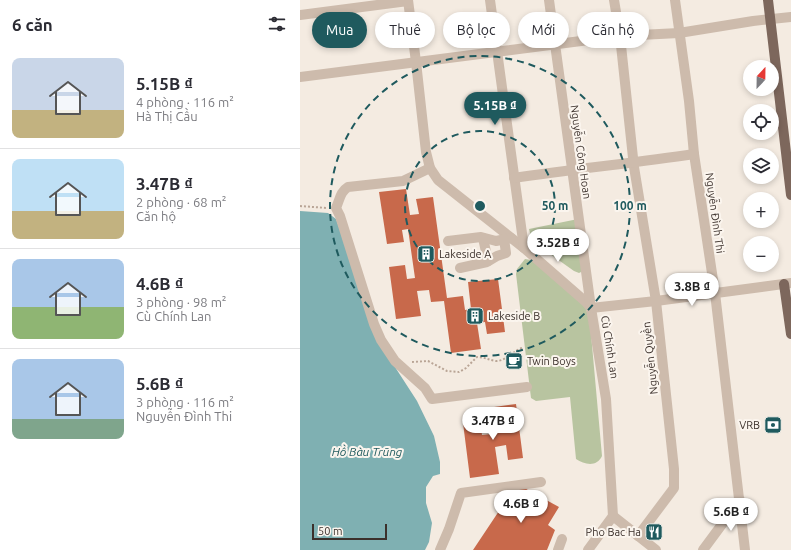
<!DOCTYPE html>
<html lang="vi">
<head>
<meta charset="utf-8">
<style>
	:root { --surface:#fff; --page:#f2f2f3; --text:#2b2b33; --muted:#7c7c81; --line:#e1e1e2; --accent:#1f5a5e }
	body { margin:0; font-family:Ubuntu,sans-serif; background:var(--page); color:var(--text); height:100vh; display:flex; flex-direction:column; font-size:15px; white-space:nowrap }
	* { box-sizing:border-box; margin:0 }
	p { font-size:13px; color:var(--muted) }
	.icon { flex:none; width:22px; height:22px; fill:none; stroke:currentColor; stroke-width:2; stroke-linecap:round; stroke-linejoin:round }
	.map { position:relative; flex:1; overflow:hidden }
	.panel { display:flex; flex-direction:column; background:var(--surface); width:300px }
	.panel>* { flex:none }
	.hud { position:absolute; left:12px; top:12px; width:380px; height:36px; display:flex; gap:8px }
	.needle { width:26px; rotate:22deg }
	.buttons { position:absolute; left:443px; top:60px; display:grid; gap:8px }
	.buttons a { display:grid; place-items:center; width:36px; height:36px; border-radius:50%; background:var(--surface); box-shadow:0 2px 6px #0003; font-size:20px }
	.scale { position:absolute; left:12px; bottom:10px; width:75px; box-sizing:border-box; padding-left:4px; border:2px solid #3b302b; border-top:0; font-size:11px; line-height:14px; white-space:nowrap; color:#3b302b; -webkit-text-stroke:3px #fbf5ee; paint-order:stroke }
	.price { position:absolute; translate:-50% -34px; padding:0 9px; border-radius:14px; background:#fff; color:#222; font-size:13px; line-height:26px; filter:drop-shadow(0 1px 2px #0008) }
	.price::after { content:''; position:absolute; left:50%; top:24px; width:12px; height:9px; margin-left:-6px; background:inherit; clip-path:polygon(0 0,100% 0,50% 100%) }
	.price.selected { background:var(--accent); color:#fff }
	ul { padding:0; list-style:none }
	li { display:flex; align-items:center; gap:12px; height:100px; padding:0 12px }
	li+li { border-top:1px solid var(--line) }
	li span { display:grid; place-items:center; flex:none; width:112px; height:80px; border-radius:8px; color:#555 }
	li>.icon { margin-inline-start:auto }
	span .icon { width:48px; height:48px; fill:#fffc; stroke-width:1 }
	li b { font-size:17px }
	h2 { display:flex; justify-content:space-between; align-items:center; height:48px; padding:0 12px; font-size:17px }
	.tag { padding:0 14px; border-radius:18px; background:var(--surface); box-shadow:0 2px 6px #0003; font-size:14px; line-height:36px }
	.tag.selected { background:var(--accent); color:#fff }
	main { display:flex; flex:1; min-height:0 }
	.map>svg:first-child { display:block }
	.green { fill:#b8c4a0 }
	.water { fill:#7fb0b2 }
	.building { fill:#c8694b }
	.lines { fill:none; stroke-linecap:round; stroke-linejoin:round }
	.path { stroke:#b9a596; stroke-width:2; stroke-dasharray:2 2; stroke-linecap:butt }
	.minor { stroke:#cdbbac; stroke-width:10 }
	.major { stroke:#7d675c; stroke-width:10 }
	.ring { fill:none; stroke:#1f5a5e; stroke-width:2; stroke-dasharray:7 5 }
	.labels { text-anchor:middle; dominant-baseline:central; stroke-width:4; stroke-linejoin:round; paint-order:stroke }
	.street-label { font-size:11px; fill:#3b302b; stroke:#fbf5ee }
	.poi-label { font-size:11px; fill:#3b302b; stroke:#fbf5ee; text-anchor:start }
	.water-label { font-size:12px; font-style:italic; fill:#1f5a5e; stroke:#fbf5ee }
	.centre { fill:#1f5a5e; stroke:#fbf5ee; stroke-width:2 }
	.ring-label { font-size:12px; text-anchor:middle; font-weight:bold; fill:#1f5a5e; stroke:#fbf5ee; stroke-width:4; stroke-linejoin:round; paint-order:stroke }
</style>
</head>
<body>
<main>
<section class="panel">
<h2>6 căn<svg class="icon" aria-label="filters" viewBox="0 0 24 24"><path d="M4 7h16M4 17h16"/><circle cx="9" cy="7" r="2"/><circle cx="15" cy="17" r="2"/></svg></h2>
<ul>
<li><span style="background:linear-gradient(#c9d6e8 65%,#c2b280 0)"><svg class="icon" aria-label="home" viewBox="0 0 24 24"><path d="M3 11l9-7 9 7M6 9v11h12V9"/></svg></span><div><b>5.15B ₫</b><p>4 phòng · 116 m²</p><p>Hà Thị Cầu</p></div></li>
<li><span style="background:linear-gradient(#bfe0f5 65%,#c2b280 0)"><svg class="icon" aria-label="home" viewBox="0 0 24 24"><path d="M3 11l9-7 9 7M6 9v11h12V9"/></svg></span><div><b>3.47B ₫</b><p>2 phòng · 68 m²</p><p>Căn hộ</p></div></li>
<li><span style="background:linear-gradient(#a9c7e8 60%,#8fb573 0)"><svg class="icon" aria-label="home" viewBox="0 0 24 24"><path d="M3 11l9-7 9 7M6 9v11h12V9"/></svg></span><div><b>4.6B ₫</b><p>3 phòng · 98 m²</p><p>Cù Chính Lan</p></div></li>
<li><span style="background:linear-gradient(#a9c7e8 75%,#7fa58c 0)"><svg class="icon" aria-label="home" viewBox="0 0 24 24"><path d="M3 11l9-7 9 7M6 9v11h12V9"/></svg></span><div><b>5.6B ₫</b><p>3 phòng · 116 m²</p><p>Nguyễn Đình Thi</p></div></li>
</ul>
</section>
<div class="map">
<svg width="491" height="550" viewBox="0 0 491 550">
	<rect width="100%" height="100%" fill="#f4ebe1"/>
	<!-- green -->
	<g class="green">
		<path d="M278,219L283,271L279,273L274,271L236,244L231,237L229,229Z"/>
		<path d="M225,259L231,260L285,305L290,323L302,456C297,467 285,465 276,459L270,397L236,401L231,398L216,274L217,269Z"/>
	</g>
	<!-- water -->
	<path class="water" d="M0,211L28,213L36,219L84,350L117,401L134,436L140,462V474L133,476L126,487V503L132,523L129,542L125,550H0Z"/>
	<!-- building -->
	<g class="building">
		<path d="M106,189L110,215L119,214L116,199L133,197L147,298L163,296L165,310L171,309L168,282L198,279L205,332L187,334L185,322L177,323L181,349L151,353L144,301L131,302L129,290L117,291L121,316L96,319L89,267L105,265L107,279L115,278L108,229L102,230L104,242L87,244L79,192Z"/>
		<path d="M216,404L223,458L208,460L206,445L195,447L199,474L170,478L163,423L180,421L182,435L191,434L187,408Z"/>
		<path d="M217,484L259,507L248,525L255,530L247,550H173Z"/>
	</g>
	<g class="lines">
		<!-- path -->
		<g class="path">
			<path d="M0,206L27,208"/>
			<path d="M112,362L128,361L147,371L159,372L166,368L177,357C184,357 189,360 196,361C206,361 213,351 222,348"/>
		</g>
		<!-- minor -->
		<g class="minor">
			<path d="M108,0L116,62L126,152L130,168L138,180L224,248L286,302L291,308L306,399L313,516L288,550"/>
			<path d="M190,0L224,248"/>
			<path d="M249,0L291,308L356,301L491,283"/>
			<path d="M314,0L320,36L334,167L356,301L374,469V488L338,536"/>
			<path d="M375,0L389,101L394,154L415,293L445,550"/>
			<path d="M0,15L108,1"/>
			<path d="M0,77L320,36L379,33L453,21L491,17"/>
			<path d="M130,168L103,181L48,187C40,192 40,199 36,208L40,216L74,324L81,340L95,361L125,388L132,399L227,387"/>
			<path d="M214,178C274,169 334,163 394,154"/>
			<path d="M183,238L188,261"/>
			<path d="M148,241L181,237L196,241L211,238"/>
			<path d="M160,268L187,262L197,256L206,253L204,239"/>
			<path d="M313,516L356,550"/>
			<path d="M140,550L149,529L161,493L241,482"/>
			<path d="M258,550L262,539"/>
			<path d="M403,550L440,500"/>
		</g>
		<!-- major -->
		<g class="major">
			<path d="M468,0L491,195"/>
			<path d="M484,284L491,334"/>
		</g>
	</g>
	<!-- distance rings -->
	<g class="ring">
		<circle cx="180" cy="206" r="75"/>
		<circle cx="180" cy="206" r="150"/>
	</g>
	<!-- icons -->
	<defs>
		<symbol id="building-square" viewBox="-11 -11 22 22"><rect x="-9" y="-9" width="18" height="18" rx="4" fill="#1f5a5e" stroke="#fbf5ee"/><path d="M-4-6H4V6H1V3H-1V6H-4ZM-2.5-4.3h1.7v1.8h-1.7ZM.8-4.3h1.7v1.8H.8ZM-2.5-1h1.7V.8h-1.7ZM.8-1h1.7V.8H.8Z" fill="#fff"/></symbol>
		<symbol id="cafe-square" viewBox="-11 -11 22 22"><rect x="-9" y="-9" width="18" height="18" rx="4" fill="#1f5a5e" stroke="#fbf5ee"/><path d="M-5.5-4.5H6V0H3Q3 3.5 0 3.5H-2.5Q-5.5 3.5-5.5 0ZM3-3.2v2h1.7v-2ZM-6 4.5H4V6H-6Z" fill="#fff"/></symbol>
		<symbol id="bank-square" viewBox="-11 -11 22 22"><rect x="-9" y="-9" width="18" height="18" rx="4" fill="#1f5a5e" stroke="#fbf5ee"/><path d="M-6-4H6V4H-6ZM0-2.3a2.3 2.3 0 1 0 0 4.6a2.3 2.3 0 1 0 0-4.6Z" fill="#fff"/></symbol>
		<symbol id="restaurant-square" viewBox="-11 -11 22 22"><rect x="-9" y="-9" width="18" height="18" rx="4" fill="#1f5a5e" stroke="#fbf5ee"/><path d="M-5-6h1v4h1v-4h1v4h1v-4h1v5L-1.5 .5V6h-2V.5L-5-1ZM5-6V6H3V1.5H1.5Q1.5-4 5-6Z" fill="#fff"/></symbol>
	</defs>
	<g fill-rule="evenodd">
		<use href="#building-square" x="116" y="244" width="20" height="20"/>
		<use href="#building-square" x="165" y="306" width="20" height="20"/>
		<use href="#cafe-square" x="204" y="351" width="20" height="20"/>
		<use href="#bank-square" x="463" y="415" width="20" height="20"/>
		<use href="#restaurant-square" x="344" y="522" width="20" height="20"/>
	</g>
	<g class="labels">
		<!-- street labels -->
		<g class="street-label">
			<text transform="translate(281 152) rotate(82)">Nguyễn Công Hoan</text>
			<text transform="translate(415 213) rotate(82)">Nguyễn Đình Thi</text>
			<text transform="translate(310 347) rotate(81)">Cù Chính Lan</text>
			<text transform="translate(350 358) rotate(-96)">Nguyễn Quyền</text>
		</g>
		<!-- poi labels -->
		<g class="poi-label">
			<text x="139" y="254">Lakeside A</text>
			<text x="188" y="316">Lakeside B</text>
			<text x="227" y="361">Twin Boys</text>
			<text x="460" y="425" text-anchor="end">VRB</text>
			<text x="341" y="532" text-anchor="end">Pho Bac Ha</text>
		</g>
		<!-- water labels -->
		<g class="water-label">
			<text x="67" y="451">Hồ Bàu Trũng</text>
		</g>
	</g>
	<circle cx="180" cy="206" r="6" class="centre"/>
	<g class="ring-label">
		<text x="255" y="210">50 m</text>
		<text x="330" y="210">100 m</text>
	</g>
</svg>
<div class="buttons">
<a><svg class="needle" viewBox="-14 -14 28 28"><path d="M0-13l5 13h-10z" fill="#e53935"/><path d="M0 13l5-13h-10z" fill="#7c7c81"/></svg></a>
<a><svg class="icon" aria-label="locate" viewBox="0 0 24 24"><circle cx="12" cy="12" r="6"/><path d="M12 2v4M12 18v4M2 12h4M18 12h4"/></svg></a>
<a><svg class="icon" aria-label="layers" viewBox="0 0 24 24"><path d="M12 4l9 5-9 5-9-5zM3 14l9 5 9-5"/></svg></a>
<a>+</a>
<a>−</a>
</div>
<div class="scale">50 m</div>
<b class="price selected" style="left:195px;top:126px">5.15B ₫</b>
<b class="price" style="left:258px;top:263px">3.52B ₫</b>
<b class="price" style="left:392px;top:307px">3.8B ₫</b>
<b class="price" style="left:193px;top:441px">3.47B ₫</b>
<b class="price" style="left:221px;top:524px">4.6B ₫</b>
<b class="price" style="left:431px;top:532px">5.6B ₫</b>
<div class="hud">
<a class="tag selected">Mua</a>
<a class="tag">Thuê</a>
<a class="tag">Bộ lọc</a>
<a class="tag">Mới</a>
<a class="tag">Căn hộ</a>
</div>
</div>
</main>
</body>
</html>
